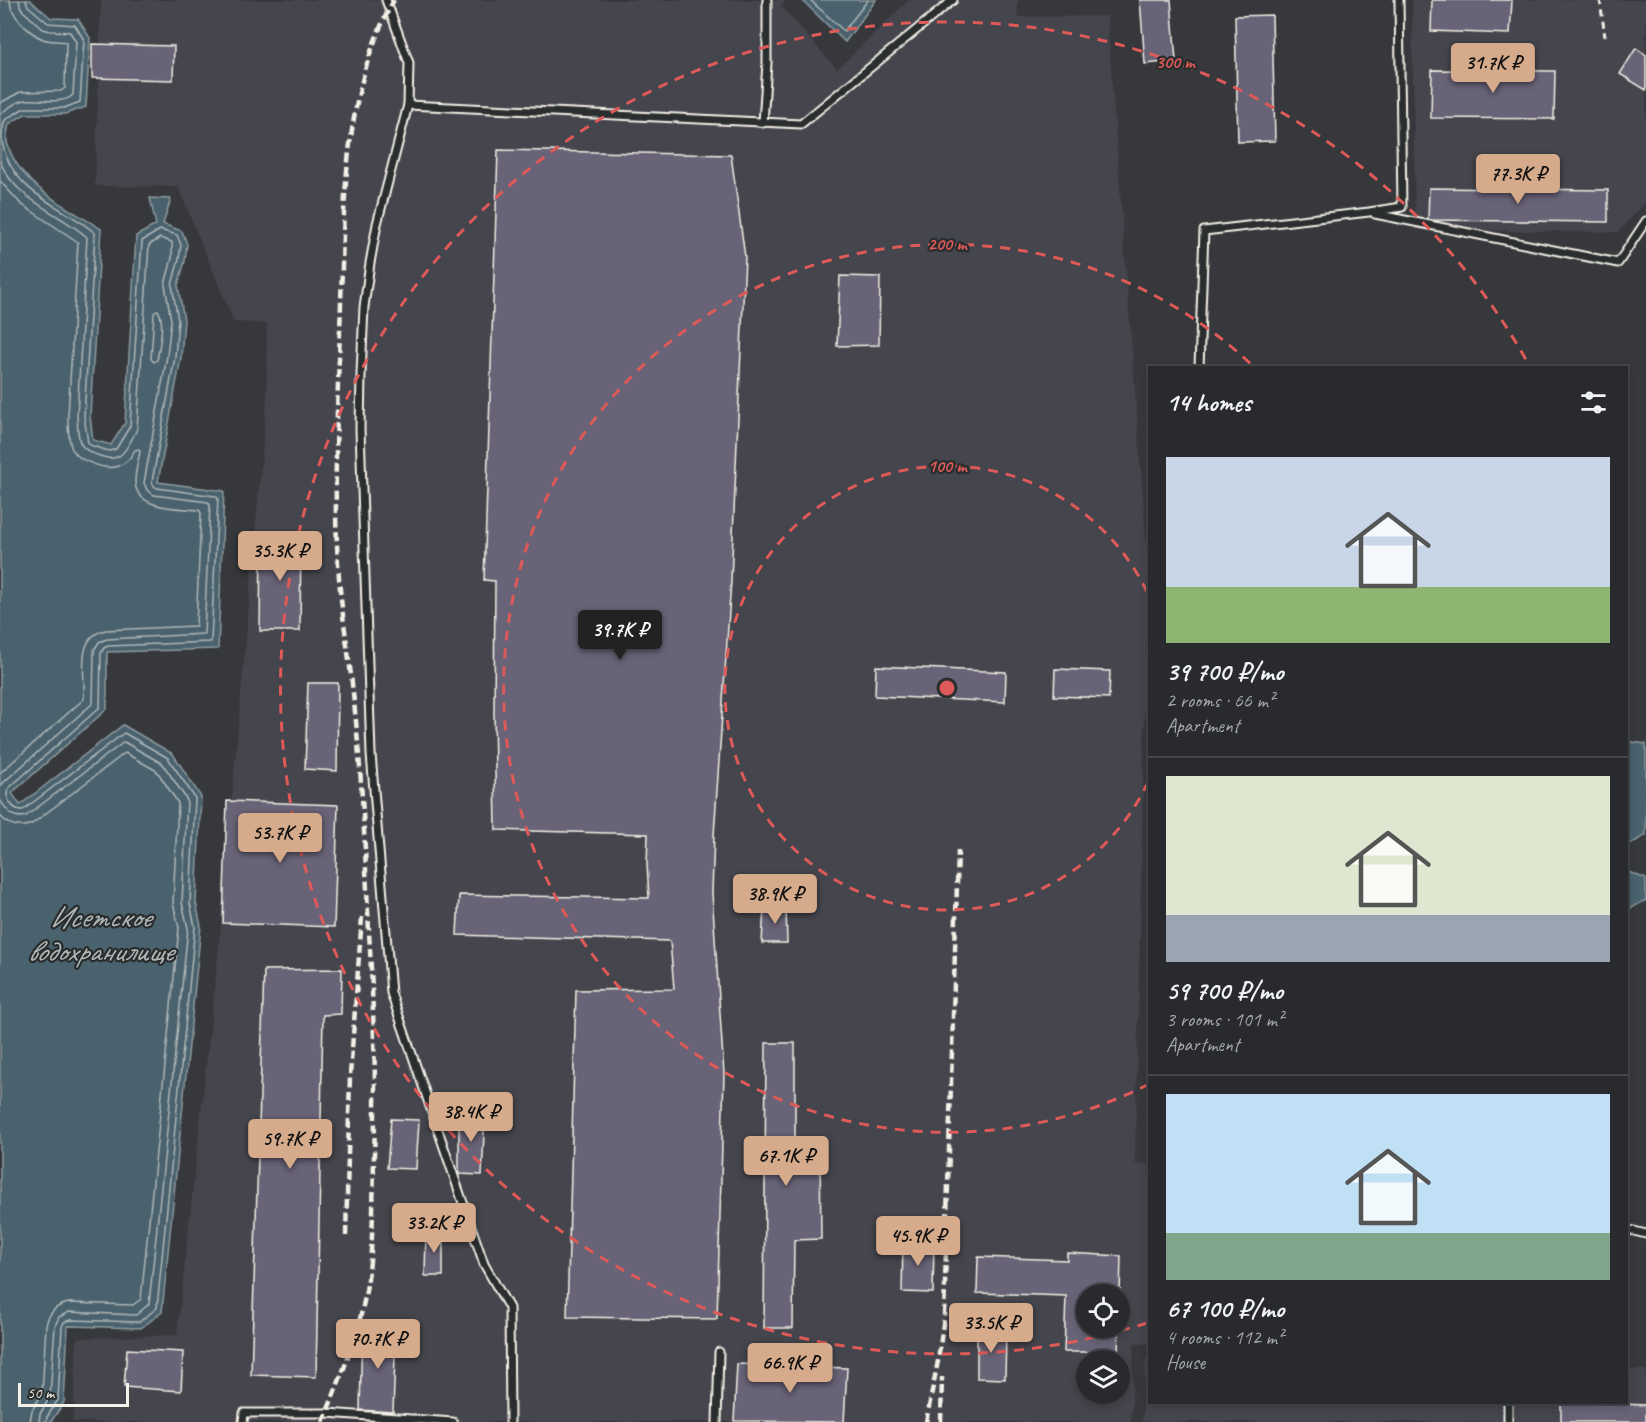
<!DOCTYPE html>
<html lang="en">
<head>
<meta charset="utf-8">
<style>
	:root { --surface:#282a2d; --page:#303235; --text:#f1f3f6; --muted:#a5a7aa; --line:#444649; --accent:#d6ab8b }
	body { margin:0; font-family:Caveat,sans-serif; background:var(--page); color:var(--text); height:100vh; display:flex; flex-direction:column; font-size:22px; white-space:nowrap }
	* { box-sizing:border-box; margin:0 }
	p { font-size:20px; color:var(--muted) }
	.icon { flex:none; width:33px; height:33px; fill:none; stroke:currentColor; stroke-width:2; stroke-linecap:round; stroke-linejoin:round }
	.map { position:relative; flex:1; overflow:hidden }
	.panel { position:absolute; left:1148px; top:366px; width:480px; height:1038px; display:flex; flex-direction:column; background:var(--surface); border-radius:0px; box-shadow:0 3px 9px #0003,0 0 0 2px var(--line) }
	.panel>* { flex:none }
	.buttons { position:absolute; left:1076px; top:1284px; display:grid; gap:12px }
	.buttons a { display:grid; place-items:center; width:54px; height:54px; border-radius:50%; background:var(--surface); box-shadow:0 3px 9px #0003,0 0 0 2px var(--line); font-size:30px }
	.scale { position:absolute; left:18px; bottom:15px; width:111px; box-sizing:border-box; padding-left:6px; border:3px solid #f4f1e8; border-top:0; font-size:16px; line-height:21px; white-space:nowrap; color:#f4f1e8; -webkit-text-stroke:4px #2a2d2e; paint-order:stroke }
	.price { position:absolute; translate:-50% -51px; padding:0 14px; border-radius:6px; background:var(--accent); color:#111; font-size:20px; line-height:39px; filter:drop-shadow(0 2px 3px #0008) }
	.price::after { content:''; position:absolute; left:50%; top:36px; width:18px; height:14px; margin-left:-9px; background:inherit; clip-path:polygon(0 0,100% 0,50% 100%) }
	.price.on { background:#222; color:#fff }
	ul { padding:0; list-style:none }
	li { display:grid; align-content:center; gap:12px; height:318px; padding:0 18px }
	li+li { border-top:2px solid var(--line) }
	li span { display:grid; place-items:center; height:186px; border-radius:0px; color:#555 }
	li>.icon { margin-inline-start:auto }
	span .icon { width:108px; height:108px; fill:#fffc; stroke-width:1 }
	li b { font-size:26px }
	h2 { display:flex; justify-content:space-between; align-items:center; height:72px; padding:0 18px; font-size:26px }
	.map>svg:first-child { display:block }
	.built { fill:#45454d; fill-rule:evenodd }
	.water { fill:#4a626e; stroke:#8e9b9f; stroke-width:1.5 }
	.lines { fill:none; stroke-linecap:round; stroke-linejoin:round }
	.shore { stroke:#b0b8b7; stroke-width:1.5 }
	.building { fill:#676476; stroke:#f4f1e8; stroke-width:1.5 }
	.service-casing { stroke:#f4f1e8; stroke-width:11 }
	.path { stroke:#f4f1e8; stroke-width:3; stroke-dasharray:6 4.5; stroke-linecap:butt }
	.service { stroke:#2a2d2e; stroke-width:7 }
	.rail { stroke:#f4f1e8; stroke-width:4.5; stroke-dasharray:9 4.5; stroke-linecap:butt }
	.ring { fill:none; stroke:#de5a58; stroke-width:3; stroke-dasharray:10 8 }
	.labels { text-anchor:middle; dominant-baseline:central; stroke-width:4.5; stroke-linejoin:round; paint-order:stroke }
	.water-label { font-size:30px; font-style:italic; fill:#b0b8b7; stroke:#2a2d2e }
	.centre { fill:#de5a58; stroke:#2a2d2e; stroke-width:3 }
	.ring-label { font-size:18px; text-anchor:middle; font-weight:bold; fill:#de5a58; stroke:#2a2d2e; stroke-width:4.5; stroke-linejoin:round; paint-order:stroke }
</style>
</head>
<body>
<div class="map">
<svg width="1646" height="1422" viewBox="0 0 1646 1422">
	<rect width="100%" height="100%" fill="#36383c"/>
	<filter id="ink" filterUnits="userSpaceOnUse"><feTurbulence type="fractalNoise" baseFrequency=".0167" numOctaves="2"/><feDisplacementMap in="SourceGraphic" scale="12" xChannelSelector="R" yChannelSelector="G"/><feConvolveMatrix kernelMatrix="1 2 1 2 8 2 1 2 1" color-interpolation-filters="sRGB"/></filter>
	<g filter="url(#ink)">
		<!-- built -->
		<g class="built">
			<path d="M101,0H786L781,6L837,69L909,0H1018L1017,17L1107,16L1148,564L1135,1163L1149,1164V1344H1134L1131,1422H73L77,1338L177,1335L219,945L267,397V324L234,322L178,187L95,186ZM1086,1294H1119V1328H1086ZM1086,1360H1119V1394H1086Z"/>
			<path d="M1412,0H1646V202L1618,232L1415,230Z"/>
			<path d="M1146,1357H1149V1402H1626V1370H1646V1422H1142Z"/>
		</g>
		<!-- water -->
		<g class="water">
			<path d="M0,0H30L51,18L78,19L90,38L86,107L65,114H25L9,124C8,129 6,136 7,142C18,185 67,207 101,229L90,416L93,440L111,445L125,423L136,236L156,225L150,198L171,199L163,224L182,231L187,244L185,261L178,285L184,320L181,358L158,482L224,491L218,649L107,652V709L12,793L20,805L123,725L173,754L201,797L196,903L201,926L162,1312L141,1328L68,1326L64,1402L51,1422H0Z"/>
			<path d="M802,0H876L845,42Z"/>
			<path d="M1626,741L1646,744V835L1626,847Z"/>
			<path d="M1626,871L1646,879V900L1626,911Z"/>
		</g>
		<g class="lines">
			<!-- shore -->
			<g class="shore">
				<path d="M26,0L28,6L48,23L75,25L84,40L80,102L64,108H24L5,120C0,134 1,142 6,156C23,198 64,206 95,233L84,416L88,443L92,446L109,451L116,449L130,426L142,241L160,230L177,235L181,245L179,259L172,285L178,320L175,357L152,482L154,486L157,488L215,496L218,498L211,642L108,646L104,648L101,653L100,707L9,788C3,797 13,811 23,810L124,733L168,758L195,798L190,903L195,927L157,1308L139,1322L70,1320L64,1322L62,1327L58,1400L47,1417L46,1422"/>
				<path d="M810,0L844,31L868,0"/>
				<path d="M0,103L20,92L61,91L65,88L66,42C59,40 50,42 43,39C29,33 10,15 10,0"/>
				<path d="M0,114C6,110 14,103 21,101C38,96 59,107 73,95L76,42L70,32L50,31L43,29L23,11L20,6L19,0"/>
				<path d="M0,161C15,200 57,211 87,237L77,416C79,440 75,448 100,456C106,458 112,460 119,456C127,451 133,437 137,429L149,245L160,238L172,242V258L165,285L171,320L167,356L144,483L147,490L154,495L208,502L210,505L204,634L107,639L99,642L94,650L93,703L4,782L0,787"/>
				<path d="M0,181L21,204L78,242L68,416C68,426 68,440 72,449C78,461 106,471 118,466C127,463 131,457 135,450L139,449L140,452C138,462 135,472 135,481C135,510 178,508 199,510L201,513L196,626L106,630C74,636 86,676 84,699L0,773"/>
				<path d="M158,310C165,322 160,341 158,355L157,360L154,362L151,359L154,313Z"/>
				<path d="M0,800C7,810 12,820 26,816L124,742L163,764L187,800L182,903L188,928L149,1304L136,1315L69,1312L59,1317L55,1326L50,1397L40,1414L39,1422"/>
				<path d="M0,816C9,826 19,829 32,824L125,753L157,771L178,803L173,903L179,928L141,1299L133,1305L69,1303C56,1305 49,1312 46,1325L42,1394L32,1410L30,1422"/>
			</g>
		</g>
		<!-- building -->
		<g class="building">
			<path d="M1140,0H1171L1176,61L1145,64Z"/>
			<path d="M1432,0H1512L1510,34L1431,31Z"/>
			<path d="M1272,15L1275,141L1238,142L1235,16Z"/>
			<path d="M92,44L174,46L173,80L92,78Z"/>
			<path d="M1636,48L1646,55V90L1620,74Z"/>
			<path d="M1432,70L1555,71L1554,119L1431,118Z"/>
			<path d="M498,150L731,155L745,257L731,581L714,835L712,893L724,1074L717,1319L567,1317L576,990L674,989L670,941L457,935L459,895L649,898L647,864L648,834L496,830L494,714L495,581L484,580Z"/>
			<path d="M1429,188L1608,190V222L1431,220L1428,219Z"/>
			<path d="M840,276L880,277L879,345L837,346Z"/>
			<path d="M261,534H301L300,631H260Z"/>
			<path d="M876,666L1006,672L1005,702L875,696Z"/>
			<path d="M1055,669L1110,671L1109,698L1054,696Z"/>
			<path d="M308,683H338L337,771L305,769Z"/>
			<path d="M227,801L338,805L334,927L223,923Z"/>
			<path d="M764,906L786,907L787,943H762Z"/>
			<path d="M342,969L341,1014L323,1015L316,1377L251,1375L264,970Z"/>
			<path d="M766,1043H795V1150L820,1149L821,1239L794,1240L793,1328H764Z"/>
			<path d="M459,1113H485L482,1175L459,1174Z"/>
			<path d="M391,1119L419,1120L416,1169L387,1168Z"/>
			<path d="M426,1231H443V1276H425Z"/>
			<path d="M903,1242L934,1243L933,1293L902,1292Z"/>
			<path d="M1067,1253L1121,1256L1120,1294H1086V1328H1119L1118,1352H1064L1066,1296L977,1293L978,1257L1067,1260Z"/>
			<path d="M362,1329L396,1330L393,1412L360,1410Z"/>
			<path d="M977,1330L1006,1331L1005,1379L977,1378Z"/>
			<path d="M127,1349L183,1352L181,1391L124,1387Z"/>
			<path d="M737,1364L847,1368L844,1422L734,1421Z"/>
			<path d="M1561,1402L1646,1405V1422H1561Z"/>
		</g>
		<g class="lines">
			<defs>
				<g id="service">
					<path d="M386,0L409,63L408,105"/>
					<path d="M763,123L767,63V0"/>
					<path d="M1375,214L1618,263L1646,221"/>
					<path d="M1199,368L1204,231L1369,212L1402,207L1399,0"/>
					<path d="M1626,1229L1646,1234"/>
					<path d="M243,1422L244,1413H327L453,1422"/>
					<path d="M510,1422L509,1308L484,1264L391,993L371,754L360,429L361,374L364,307L370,263L377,224L408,105L801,124L953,0"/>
					<path d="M717,1422L719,1352"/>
					<path d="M1508,1422V1402"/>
				</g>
			</defs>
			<!-- service casing -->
			<use href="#service" class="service-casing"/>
			<!-- path -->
			<path class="path" d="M1600,0L1605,37"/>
			<!-- service -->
			<use href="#service" class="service"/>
			<!-- rail -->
			<g class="rail">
				<path d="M346,1236L350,1075L362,917"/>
				<path d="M323,1422C338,1384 354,1346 363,1306C374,1256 373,1205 374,1155C377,1080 373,1005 369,931C365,851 362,772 353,693C349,654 342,616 339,578C332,487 338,395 341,303C344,202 343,91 394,0"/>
				<path d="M926,1422L938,1361L944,1317L958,850"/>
				<path d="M941,1422L942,1377"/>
			</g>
		</g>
	</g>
	<!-- distance rings -->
	<g class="ring">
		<path d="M1148 782A222 222 0 1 1 1148 594"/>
		<path d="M1149 1084A444 444 0 1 1 1253 366"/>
		<path d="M1147 1323A666 666 0 1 1 1529 365"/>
	</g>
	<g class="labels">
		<!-- water labels -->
		<g class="water-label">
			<text x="100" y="917">Исетское<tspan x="100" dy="34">водохранилище</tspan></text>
		</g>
	</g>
	<circle cx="947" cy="688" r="9" class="centre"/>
	<g class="ring-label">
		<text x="1175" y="68">300 m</text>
		<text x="947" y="250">200 m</text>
		<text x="947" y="472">100 m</text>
	</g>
</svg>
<div class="buttons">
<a><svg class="icon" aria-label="locate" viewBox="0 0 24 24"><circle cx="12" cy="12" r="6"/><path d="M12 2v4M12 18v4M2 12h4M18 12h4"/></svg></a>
<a><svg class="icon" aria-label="layers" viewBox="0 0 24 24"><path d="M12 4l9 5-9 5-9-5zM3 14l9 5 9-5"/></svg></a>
</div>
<div class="scale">50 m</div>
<b class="price" style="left:1493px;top:94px">31.7K ₽</b>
<b class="price" style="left:1518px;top:205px">77.3K ₽</b>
<b class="price" style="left:280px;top:582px">35.3K ₽</b>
<b class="price on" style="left:620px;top:661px">39.7K ₽</b>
<b class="price" style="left:280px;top:864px">53.7K ₽</b>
<b class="price" style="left:775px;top:925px">38.9K ₽</b>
<b class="price" style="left:471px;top:1143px">38.4K ₽</b>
<b class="price" style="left:290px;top:1170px">59.7K ₽</b>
<b class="price" style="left:786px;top:1187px">67.1K ₽</b>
<b class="price" style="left:434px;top:1254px">33.2K ₽</b>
<b class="price" style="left:918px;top:1267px">45.9K ₽</b>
<b class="price" style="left:991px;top:1354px">33.5K ₽</b>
<b class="price" style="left:378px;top:1370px">70.7K ₽</b>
<b class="price" style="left:790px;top:1394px">66.9K ₽</b>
<section class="panel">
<h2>14 homes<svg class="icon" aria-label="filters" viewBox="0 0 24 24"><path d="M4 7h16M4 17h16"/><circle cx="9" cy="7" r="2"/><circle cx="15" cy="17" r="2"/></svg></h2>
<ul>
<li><span style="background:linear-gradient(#c9d6e8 70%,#8fb573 0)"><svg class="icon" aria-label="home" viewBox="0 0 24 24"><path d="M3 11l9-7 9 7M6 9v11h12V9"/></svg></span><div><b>39 700 ₽/mo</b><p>2 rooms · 66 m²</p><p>Apartment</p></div></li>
<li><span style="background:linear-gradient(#dfe7d0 75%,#9aa5b1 0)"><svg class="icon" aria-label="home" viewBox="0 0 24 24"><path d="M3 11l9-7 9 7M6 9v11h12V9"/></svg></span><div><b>59 700 ₽/mo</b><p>3 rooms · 101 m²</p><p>Apartment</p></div></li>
<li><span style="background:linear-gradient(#bfe0f5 75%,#7fa58c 0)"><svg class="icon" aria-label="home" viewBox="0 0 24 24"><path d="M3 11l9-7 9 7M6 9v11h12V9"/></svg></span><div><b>67 100 ₽/mo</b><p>4 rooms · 112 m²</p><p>House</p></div></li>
</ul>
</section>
</div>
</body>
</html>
